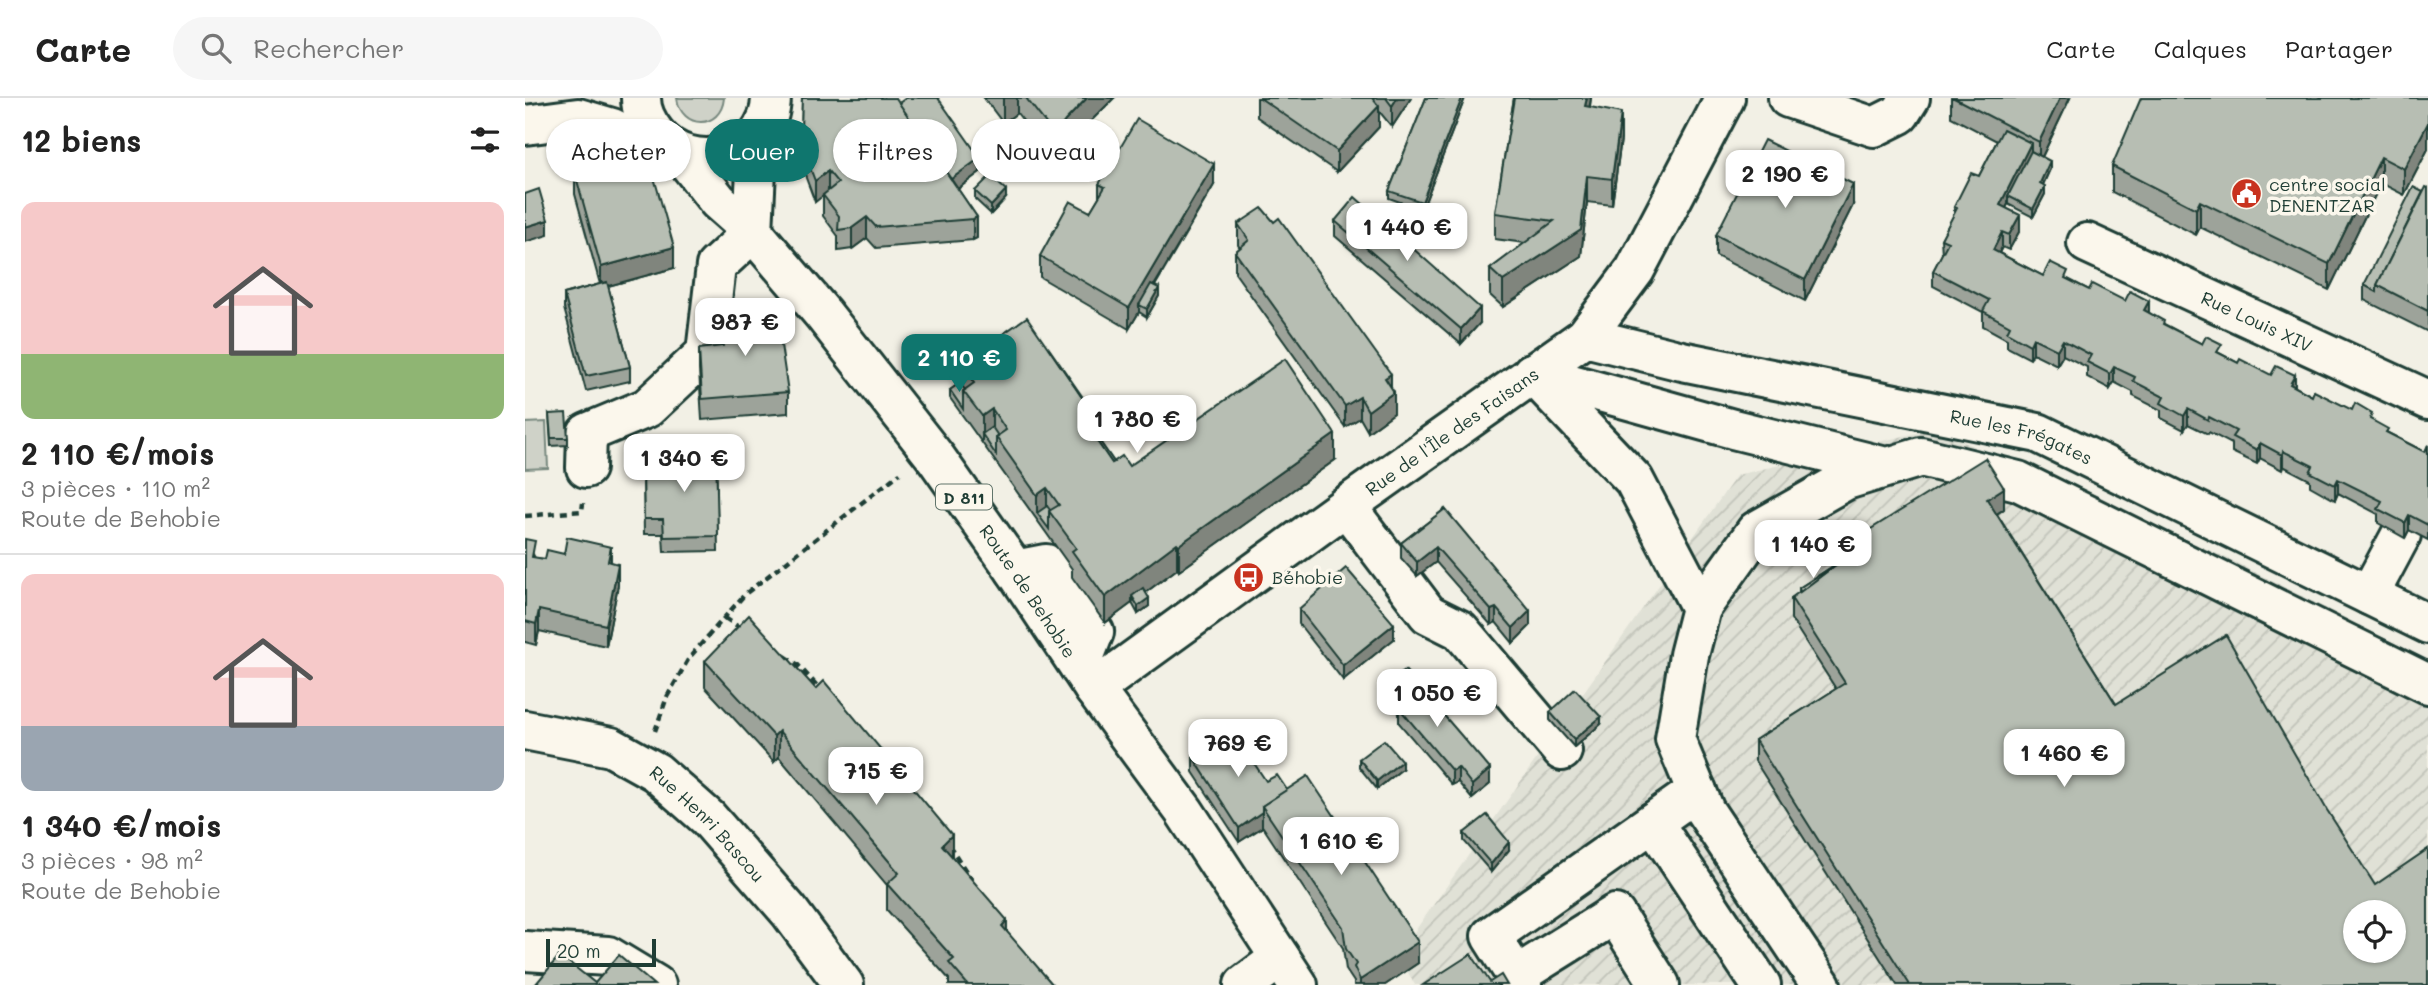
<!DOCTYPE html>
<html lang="fr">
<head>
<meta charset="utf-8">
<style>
	:root { --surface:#fff; --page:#f6f6f6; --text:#222; --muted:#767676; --line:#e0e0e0; --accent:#0f766e }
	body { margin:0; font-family:Mali,sans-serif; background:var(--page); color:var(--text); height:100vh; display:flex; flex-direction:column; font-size:26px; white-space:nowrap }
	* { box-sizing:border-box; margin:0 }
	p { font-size:23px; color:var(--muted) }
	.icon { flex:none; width:38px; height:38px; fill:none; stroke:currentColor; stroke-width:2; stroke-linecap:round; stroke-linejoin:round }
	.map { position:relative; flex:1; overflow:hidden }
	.drawer { display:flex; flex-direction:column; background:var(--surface); width:525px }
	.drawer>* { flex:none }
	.top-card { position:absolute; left:21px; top:21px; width:665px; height:63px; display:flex; gap:14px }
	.tools { position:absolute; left:1818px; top:802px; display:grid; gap:14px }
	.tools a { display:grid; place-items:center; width:63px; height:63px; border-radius:50%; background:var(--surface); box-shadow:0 2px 5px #0004; font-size:35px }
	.scale { position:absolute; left:21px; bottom:18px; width:110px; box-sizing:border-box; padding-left:7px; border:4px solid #1f3d34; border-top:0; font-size:19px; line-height:24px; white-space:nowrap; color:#1f3d34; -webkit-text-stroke:5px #fbf7ec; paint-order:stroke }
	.price { position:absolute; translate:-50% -60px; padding:0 16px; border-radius:14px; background:#fff; color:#222; font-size:23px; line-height:46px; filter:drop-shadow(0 2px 4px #0008) }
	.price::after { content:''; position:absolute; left:50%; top:42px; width:21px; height:16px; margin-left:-10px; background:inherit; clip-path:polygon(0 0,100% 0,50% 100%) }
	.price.selected { background:var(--accent); color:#fff }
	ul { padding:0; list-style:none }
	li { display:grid; align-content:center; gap:14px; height:371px; padding:0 21px }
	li+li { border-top:2px solid var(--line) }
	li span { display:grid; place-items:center; height:217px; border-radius:14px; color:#555 }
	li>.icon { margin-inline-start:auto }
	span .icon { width:126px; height:126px; fill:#fffc; stroke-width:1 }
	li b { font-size:30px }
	h2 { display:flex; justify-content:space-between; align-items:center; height:84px; padding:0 21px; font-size:30px }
	.tag { padding:0 24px; border-radius:32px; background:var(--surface); box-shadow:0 2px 5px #0004; font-size:24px; line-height:63px }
	.tag.selected { background:var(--accent); color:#fff }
	header { display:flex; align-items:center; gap:42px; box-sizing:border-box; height:98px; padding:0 35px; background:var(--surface); border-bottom:2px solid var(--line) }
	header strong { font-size:33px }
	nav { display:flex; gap:38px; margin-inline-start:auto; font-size:24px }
	.search { width:490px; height:63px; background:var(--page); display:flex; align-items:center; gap:18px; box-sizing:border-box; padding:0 24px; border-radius:38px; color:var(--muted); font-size:26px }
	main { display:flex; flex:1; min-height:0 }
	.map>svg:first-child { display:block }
	.industrial { fill:url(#industrial-furrows); fill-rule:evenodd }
	.grass { fill:#cfd2c8; stroke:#77887e; stroke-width:2 }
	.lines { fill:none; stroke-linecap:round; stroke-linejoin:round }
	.minor-casing { stroke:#1f3d34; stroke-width:44 }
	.major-casing { stroke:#1f3d34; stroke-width:44 }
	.path { stroke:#1f3d34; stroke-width:4.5; stroke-dasharray:7 5; stroke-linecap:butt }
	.minor { stroke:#fbf7ec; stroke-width:38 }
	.major { stroke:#fbf7ec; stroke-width:38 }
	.wall { fill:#9da39a; stroke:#1f3d34; stroke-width:2 }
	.shaded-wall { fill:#80857d; stroke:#1f3d34; stroke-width:2 }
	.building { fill:#b7beb3; stroke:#1f3d34; stroke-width:2; fill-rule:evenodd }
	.labels { text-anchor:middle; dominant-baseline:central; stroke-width:7; stroke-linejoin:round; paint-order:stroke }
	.shield { fill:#fbf7ec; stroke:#61756b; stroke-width:2 }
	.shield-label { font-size:16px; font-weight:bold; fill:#1f3d34 }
	.poi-label { font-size:18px; fill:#1f3d34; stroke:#fbf7ec; text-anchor:start }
	.street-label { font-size:18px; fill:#1f3d34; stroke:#fbf7ec }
</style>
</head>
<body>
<header>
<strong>Carte</strong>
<div class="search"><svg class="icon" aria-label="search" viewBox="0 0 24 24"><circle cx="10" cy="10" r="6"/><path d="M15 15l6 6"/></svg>Rechercher</div>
<nav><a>Carte</a><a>Calques</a><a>Partager</a></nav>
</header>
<main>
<section class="drawer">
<h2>12 biens<svg class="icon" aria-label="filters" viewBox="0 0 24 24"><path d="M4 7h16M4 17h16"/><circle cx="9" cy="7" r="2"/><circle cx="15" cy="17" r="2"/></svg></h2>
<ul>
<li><span style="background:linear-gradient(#f6c9c9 70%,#8fb573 0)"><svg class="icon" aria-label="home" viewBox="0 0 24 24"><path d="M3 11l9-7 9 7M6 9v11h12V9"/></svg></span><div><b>2 110 €/mois</b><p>3 pièces · 110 m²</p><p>Route de Behobie</p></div></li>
<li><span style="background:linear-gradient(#f6c9c9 70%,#9aa5b1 0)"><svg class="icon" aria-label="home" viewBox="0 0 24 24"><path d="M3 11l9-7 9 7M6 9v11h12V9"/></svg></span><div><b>1 340 €/mois</b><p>3 pièces · 98 m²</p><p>Route de Behobie</p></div></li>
</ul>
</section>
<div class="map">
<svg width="1903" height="887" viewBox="0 0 1903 887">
	<defs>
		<pattern id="industrial-furrows" width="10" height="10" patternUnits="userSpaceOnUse" patternTransform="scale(1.75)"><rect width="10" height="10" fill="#e0e1d6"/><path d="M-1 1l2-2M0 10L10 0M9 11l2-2" fill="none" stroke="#c0c2b8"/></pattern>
	</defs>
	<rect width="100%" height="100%" fill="#f2f0e5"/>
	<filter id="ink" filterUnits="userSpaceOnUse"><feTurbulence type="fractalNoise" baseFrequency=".0143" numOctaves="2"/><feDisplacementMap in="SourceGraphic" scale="14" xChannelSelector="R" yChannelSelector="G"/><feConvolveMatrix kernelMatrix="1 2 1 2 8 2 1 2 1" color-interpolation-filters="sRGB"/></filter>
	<g filter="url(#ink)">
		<!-- industrial -->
		<path class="industrial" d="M1409,331L1702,460L1903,562V887H890L873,857L1212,377ZM1830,814H1869V852H1830Z"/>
		<!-- grass -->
		<g class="grass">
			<path d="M152,0H199C196,32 156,32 152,0Z"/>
			<path d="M21,324L23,370L0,371V325Z"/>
		</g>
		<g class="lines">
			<defs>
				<g id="minor">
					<path d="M1263,0L1349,29L1375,16L1385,0"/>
					<path id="s1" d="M1562,145L1903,302"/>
					<path id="s2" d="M1060,239L1157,263L1513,335L1903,526"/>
					<path d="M1007,275L1109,382L1176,510L1164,557L1150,641L1180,713L1296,887"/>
					<path d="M1007,275L1208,331L1361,369"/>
					<path d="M61,370L62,335L122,310L181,255L191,168L228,134"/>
					<path d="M821,408L903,516L935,532L1037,653"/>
					<path d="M490,472L521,466L569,534L555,570"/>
					<path d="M1844,497L1876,437"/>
					<path d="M1176,510L1231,433L1321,382L1396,359L1493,383L1903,586"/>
					<path id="s3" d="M569,591L821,408L1060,239L1110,172L1200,0"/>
					<path id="s4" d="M0,632L86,649L131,674L183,720L264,813L319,887"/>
					<path d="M1128,724L1236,887"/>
					<path d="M0,853L83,858L131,887"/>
					<path d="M991,878L1090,816L1135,887"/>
					<path d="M719,887L755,860"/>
					<path d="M997,887L966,838L1172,693"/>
				</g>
				<g id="major">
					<path d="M116,0C116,13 122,25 130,35C165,81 245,60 246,0"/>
					<path d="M0,27L53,20L87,30L101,37L136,43"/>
					<path id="s5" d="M157,57L193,103L228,134L298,216L411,360L490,472L569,591L659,713L773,887"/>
					<path d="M228,134L231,72L239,27"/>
				</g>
			</defs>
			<!-- minor casing -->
			<use href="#minor" class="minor-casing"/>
			<!-- major casing -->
			<use href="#major" class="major-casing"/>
			<!-- path -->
			<g class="path">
				<path d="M0,418L57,413L58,405"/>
				<path d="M200,520L217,531"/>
				<path d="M260,558L272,566L296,592"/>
				<path d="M130,633L142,599L164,560L220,496L375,375"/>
				<path d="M424,747L448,784"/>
			</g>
			<!-- minor -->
			<use href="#minor" class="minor"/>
			<!-- major -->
			<use href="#major" class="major"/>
		</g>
		<!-- wall -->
		<g class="wall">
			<path d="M277,0L374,5L455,74L433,91L452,119V140L448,142L351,150L342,140L327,151L313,153V138L298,118V97L290,104L281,80L276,54Z"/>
			<path d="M459,0H589L540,49L530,63L492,15L478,25Z"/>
			<path d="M732,0H886L867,29L854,13V29L812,74L732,19Z"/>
			<path d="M901,0H940L897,112L864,100V93Z"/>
			<path d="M989,0H1066L1065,9L1096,41L1087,107L1062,104L1056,158L978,209L965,197V171L1000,145L970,141V115Z"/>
			<path d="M1426,0H1545L1517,59L1525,71L1518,87L1520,96L1508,119L1483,106L1481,110L1495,132L1484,152L1477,149L1474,155L1518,178L1543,181L1564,192L1624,215L1639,226L1713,265L1770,289L1787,298L1847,322L1863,335L1900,354L1903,347V442L1884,432L1880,440L1853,425V416L1813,395L1810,402L1785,388V382L1758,368L1757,372L1735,360L1732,366L1707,354V346L1684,334L1683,336L1663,326L1659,332L1636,320V312L1608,298V294L1589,284L1585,291L1562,279V269L1538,257L1532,267L1508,255L1505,261L1482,249V241L1458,228V214L1408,188V173L1417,156L1416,141L1429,117V109L1454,78L1472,43L1426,19Z"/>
			<path d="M1903,0V51L1879,97L1856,85L1804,192L1675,129L1671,137L1587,94V68Z"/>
			<path d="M50,75L149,170L83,188L105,269V283L61,293L39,210V196L75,186L50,96Z"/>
			<path d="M574,86L689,87L630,188L634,198L622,219L614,214L604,231L515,179V158L565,114L574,99Z"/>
			<path d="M1903,90V234L1839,202V187L1898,94Z"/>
			<path d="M450,93L481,100L466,116L450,101Z"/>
			<path d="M1328,107L1280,203L1191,158V137Z"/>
			<path d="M810,123L955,225L936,246L810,138Z"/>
			<path d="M713,126L866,289L869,315L843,334L835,320L820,329L710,175V154L715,150L713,147Z"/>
			<path d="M195,217L263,294V315L177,322L174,272V251L196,249Z"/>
			<path d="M435,266L567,332L589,364L604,368L810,362L654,473L652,471L620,495L624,508L613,516L607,505L580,525L547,479V471L425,300V292L435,285Z"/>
			<path d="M24,316L43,340V347L26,348Z"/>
			<path d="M191,351L193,453L139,454L138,436H119L118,373H137Z"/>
			<path d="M920,411L1005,528L988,545L971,524L966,527L911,464L892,478L876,460V445Z"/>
			<path d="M1479,411L1472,416L1591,606L1903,887H1372L1230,663V642L1311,591L1266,521V500L1274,495V490L1317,462V449Z"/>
			<path d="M0,441L10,460L20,461L39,456L86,464L93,487L81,548L14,533L11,547L0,544Z"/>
			<path d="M774,511L869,541L818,582L774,526Z"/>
			<path d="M180,563L427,759L482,835L528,887H424V881L362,812V787L254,659L249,664L180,589Z"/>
			<path d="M863,586L965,686L947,701L933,684L927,687L874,625V615L863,601Z"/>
			<path d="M1025,614L1076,626L1049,649L1025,622Z"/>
			<path d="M668,659L741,683L893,865L860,887H829V884L821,872L818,850L738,729L714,744L668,674Z"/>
			<path d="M834,661L877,671L852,691L834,669Z"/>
			<path d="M939,735L984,752L966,774L939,743Z"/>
		</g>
		<!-- shaded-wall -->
		<g class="shaded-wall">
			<path d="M478,0H492V15L478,25Z"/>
			<path d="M562,0H589L540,49L530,63V37L540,23Z"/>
			<path d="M872,0H886L867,29V8Z"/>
			<path d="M937,0H940L897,112V104Z"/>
			<path d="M1062,0H1066L1060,34V8Z"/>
			<path d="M1535,0H1545L1514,65V44Z"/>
			<path d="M854,8V29L812,74V53Z"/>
			<path d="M1096,15V41L1087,107V81Z"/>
			<path d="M1903,25V51L1879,97V71Z"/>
			<path d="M1506,45V60L1483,98V106L1475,122V107Z"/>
			<path d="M1856,59V85L1804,192V166Z"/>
			<path d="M455,60V74L423,98V83Z"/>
			<path d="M1525,63V71L1515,93V85Z"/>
			<path d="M689,66V87L617,208L614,207V214L604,231V210Z"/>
			<path d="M303,73V94L290,104V83Z"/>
			<path d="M1062,78V104L1056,158L978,209V183L1056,132Z"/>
			<path d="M1328,86V107L1280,203V182Z"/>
			<path d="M1520,88V96L1508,119V111Z"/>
			<path d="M481,92V100L466,116V108Z"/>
			<path d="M1675,103V129L1671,137V111Z"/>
			<path d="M1495,117V132L1484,152V137Z"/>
			<path d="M342,119V140L327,151V130Z"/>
			<path d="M452,119V140L448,142V121Z"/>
			<path d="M23,122V137L0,144V129Z"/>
			<path d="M1477,134V149L1468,166V152Z"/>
			<path d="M149,149V170L76,190V169Z"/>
			<path d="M634,190V198L622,219V211Z"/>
			<path d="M1624,203V218L1619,212Z"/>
			<path d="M955,210V225L936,246V231Z"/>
			<path d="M1508,240V255L1505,261V247Z"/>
			<path d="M1538,242V257L1532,267V252Z"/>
			<path d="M1589,269V284L1585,291V276Z"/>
			<path d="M866,276V297L860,280Z"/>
			<path d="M1770,277V292L1765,286Z"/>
			<path d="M869,294V315L843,334V313Z"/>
			<path d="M835,299V320L820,329V308Z"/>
			<path d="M467,311V337L457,336V344V318Z"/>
			<path d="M1663,311V326L1659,332V318Z"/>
			<path d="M567,314V340L557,321Z"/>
			<path d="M810,336V362L654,473V447Z"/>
			<path d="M1735,345V360L1732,366V352Z"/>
			<path d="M1758,353V368L1757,372V357Z"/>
			<path d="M1813,381V395L1810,402V387Z"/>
			<path d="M522,390V416L512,415V397Z"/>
			<path d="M1479,390V411L1462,422V401Z"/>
			<path d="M1884,417V432L1880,440V425Z"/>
			<path d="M652,445V471L609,503L607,498V505L580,525V499Z"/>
			<path d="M86,449V470L83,463Z"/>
			<path d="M911,449V464L892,478V464Z"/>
			<path d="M93,466V487L81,548V527Z"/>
			<path d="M624,500V508L613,516V508Z"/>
			<path d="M971,510V524L966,527V512Z"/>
			<path d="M14,512V533L11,547V526Z"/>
			<path d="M1005,513V528L988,545V530Z"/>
			<path d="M869,526V541L818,582V567Z"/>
			<path d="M1076,619V626L1049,649V641Z"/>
			<path d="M254,633V659L249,664V638Z"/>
			<path d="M877,663V671L852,691V683Z"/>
			<path d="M933,669V684L927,687V673Z"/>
			<path d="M965,671V686L947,701V687Z"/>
			<path d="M737,714V729L714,744V730Z"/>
			<path d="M427,737V763L417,747Z"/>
			<path d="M984,744V752L966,774V766Z"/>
			<path d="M482,822V848L477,828Z"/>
			<path d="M893,844V865L860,887H835V882Z"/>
		</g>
		<!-- building -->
		<g class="building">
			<path d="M277,0H371L452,119L448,121L351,129L342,119L327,130L313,132L314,118L298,97L313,85L303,73L290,83L281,59L276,33Z"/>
			<path d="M381,0H413L455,60L426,81L374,5Z"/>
			<path d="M501,0H562L540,23L530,37Z"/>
			<path d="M735,0H847L854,8L812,53Z"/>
			<path d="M861,0H872L867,8Z"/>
			<path d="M901,0H937L897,104L864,93Z"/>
			<path d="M989,0H1062L1060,8L1096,15L1087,81L1062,78L1056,132L978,183L965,171L1029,123L970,115Z"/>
			<path d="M1429,0H1535L1514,44Z"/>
			<path d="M1616,0H1903V25L1879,71L1856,59L1804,166L1675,103L1671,111L1587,68Z"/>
			<path d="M612,21L689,66L604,210L515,158L545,103L565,114L580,89L574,86Z"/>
			<path d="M1478,31L1506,45L1475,107L1495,117L1484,137L1477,134L1468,152L1518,178L1525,164L1543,173L1540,180L1564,192L1567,186L1600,203L1605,193L1624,203L1619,212L1639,223L1638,226L1677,246L1681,238L1697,246L1692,254L1713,265L1715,261L1746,277L1751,268L1770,277L1765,286L1787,298L1789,293L1827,312L1830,305L1847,315L1845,321L1863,331L1861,334L1900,354L1903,347V427L1884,417L1880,425L1853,411L1857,403L1813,381L1810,387L1785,374L1788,368L1758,353L1757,357L1735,345L1732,352L1707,339L1711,333L1684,319L1683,322L1663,311L1659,318L1636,305L1639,299L1608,283L1610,279L1589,269L1585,276L1562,264L1566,257L1538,242L1532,252L1508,240L1505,247L1482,234L1485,228L1458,213L1464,202L1408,173L1423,144L1416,141L1432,110L1429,109L1446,75L1454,78Z"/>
			<path d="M1239,42L1328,86L1280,182L1191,137Z"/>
			<path d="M1506,53L1525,63L1515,85L1520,88L1508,111L1483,98Z"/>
			<path d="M122,55L149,149L76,169L50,75Z"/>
			<path d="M465,78L481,92L466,108L450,93Z"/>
			<path d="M1888,89L1898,94L1852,187V194L1839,187Z"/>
			<path d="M1901,89L1903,90V213L1852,187Z"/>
			<path d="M14,91L23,122L0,129V96Z"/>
			<path d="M830,99L955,210L936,231L810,123Z"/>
			<path d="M737,110L749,124L754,120L866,276L860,280L869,294L843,313L835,299L820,308L710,154L724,142L713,126Z"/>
			<path d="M82,184L105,269L61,278L39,196Z"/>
			<path d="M626,186L634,190L622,211L614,207Z"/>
			<path d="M251,213L263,294L177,301L174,251L198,248L195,217Z"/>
			<path d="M502,219L567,314L557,321L587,365L597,358L604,368L760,261L810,336L654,447L652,445L580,499L547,453L551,450L524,413L534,407L522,390L512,397L471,339L481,332L467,311L457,318L438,293L449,285L435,266Z"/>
			<path d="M523,249L557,298H556Z"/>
			<path d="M435,285L440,292L438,293V311L425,292Z"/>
			<path d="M41,315L43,340H26L24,316Z"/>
			<path d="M467,329L473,338L471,339V357L457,336Z"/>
			<path d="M567,332L589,364L587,365L565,333Z"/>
			<path d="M191,351L193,438L139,439L138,421H119L118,373H137V353Z"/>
			<path d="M1460,360L1479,390L1462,401L1591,606L1701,537L1802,712L1850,787L1903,751V887H1385L1230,642L1320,585L1266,500L1324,457L1317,449ZM1830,814H1869V852H1830Z"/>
			<path d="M522,408L525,412L524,413V431L512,415Z"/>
			<path d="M920,411L1005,513L988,530L971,510L966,512L911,449L892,464L876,445Z"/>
			<path d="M42,439L86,449L83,463L93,466L81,527L14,512L11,526L0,523V441L10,443L7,459L20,461L22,452L39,456Z"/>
			<path d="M1316,463L1275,494L1274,490Z"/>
			<path d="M821,470L869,526L818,567L774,511Z"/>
			<path d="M618,490L624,500L613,508L607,498Z"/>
			<path d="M224,517L291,591L299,583L427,737L417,747L482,822L477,828L528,887H443L424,865L429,861L362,786L374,775L254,633L249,638L180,563Z"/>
			<path d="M880,572L965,671L947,687L933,669L927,673L874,610L879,606L863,586Z"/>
			<path d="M1050,591L1076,619L1049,641L1025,614Z"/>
			<path d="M708,634L741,683L752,677L762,692L737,708V714L714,730L668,659Z"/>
			<path d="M859,642L877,663L852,683L834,661Z"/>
			<path d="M783,678L893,844L835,882L829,869L831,866L821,851L818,829L737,708Z"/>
			<path d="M962,717L984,744L966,766L939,735Z"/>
			<path d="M946,856L965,884L976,877L982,887H898Z"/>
			<path d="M35,857L70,885L94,857L129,887H10Z"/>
		</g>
	</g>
	<!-- icons -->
	<defs>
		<symbol id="civic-disc" viewBox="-11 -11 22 22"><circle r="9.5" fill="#c8321e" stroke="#fbf7ec"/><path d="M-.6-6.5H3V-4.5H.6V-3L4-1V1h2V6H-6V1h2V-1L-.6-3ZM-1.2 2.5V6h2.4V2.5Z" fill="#fff"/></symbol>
		<symbol id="bus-disc" viewBox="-11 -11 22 22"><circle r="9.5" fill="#c8321e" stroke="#fbf7ec"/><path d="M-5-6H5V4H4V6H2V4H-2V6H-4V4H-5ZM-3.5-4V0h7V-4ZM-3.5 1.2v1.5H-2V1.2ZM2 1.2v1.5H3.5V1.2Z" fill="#fff"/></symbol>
	</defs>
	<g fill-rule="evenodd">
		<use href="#civic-disc" x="1704" y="78" width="35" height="35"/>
		<use href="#bus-disc" x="706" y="462" width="35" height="35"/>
	</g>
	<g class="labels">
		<!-- shield labels -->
		<rect class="shield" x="411" y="386.5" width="56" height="25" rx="5"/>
		<g class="shield-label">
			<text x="439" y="399">D 811</text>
		</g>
		<!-- poi labels -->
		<g class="poi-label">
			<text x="1744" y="86">centre social<tspan x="1744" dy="21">DENENTZAR</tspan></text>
			<text x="747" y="479">Béhobie</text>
		</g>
		<!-- street labels -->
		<g class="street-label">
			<text stroke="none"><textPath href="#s1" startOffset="187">Rue Louis XIV</textPath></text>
			<text stroke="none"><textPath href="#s3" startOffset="441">Rue de l'Île des Faisans</textPath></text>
			<text stroke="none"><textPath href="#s2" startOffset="448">Rue les Frégates</textPath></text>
			<text stroke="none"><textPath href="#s5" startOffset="558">Route de Behobie</textPath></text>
			<text stroke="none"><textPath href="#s4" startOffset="212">Rue Henri Bascou</textPath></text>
		</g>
	</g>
</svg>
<div class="tools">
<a><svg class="icon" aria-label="locate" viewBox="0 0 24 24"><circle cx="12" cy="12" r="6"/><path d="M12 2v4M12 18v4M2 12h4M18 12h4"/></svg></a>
</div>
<div class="scale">20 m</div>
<b class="price" style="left:1260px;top:112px">2 190 €</b>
<b class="price" style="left:882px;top:165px">1 440 €</b>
<b class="price" style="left:220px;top:260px">987 €</b>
<b class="price selected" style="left:434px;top:296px">2 110 €</b>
<b class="price" style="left:612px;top:357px">1 780 €</b>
<b class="price" style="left:159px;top:396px">1 340 €</b>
<b class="price" style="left:1288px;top:482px">1 140 €</b>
<b class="price" style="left:912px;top:631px">1 050 €</b>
<b class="price" style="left:713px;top:681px">769 €</b>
<b class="price" style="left:1539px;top:691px">1 460 €</b>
<b class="price" style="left:351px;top:709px">715 €</b>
<b class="price" style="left:816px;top:779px">1 610 €</b>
<div class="top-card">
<a class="tag">Acheter</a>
<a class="tag selected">Louer</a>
<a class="tag">Filtres</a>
<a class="tag">Nouveau</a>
</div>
</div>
</main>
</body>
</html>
